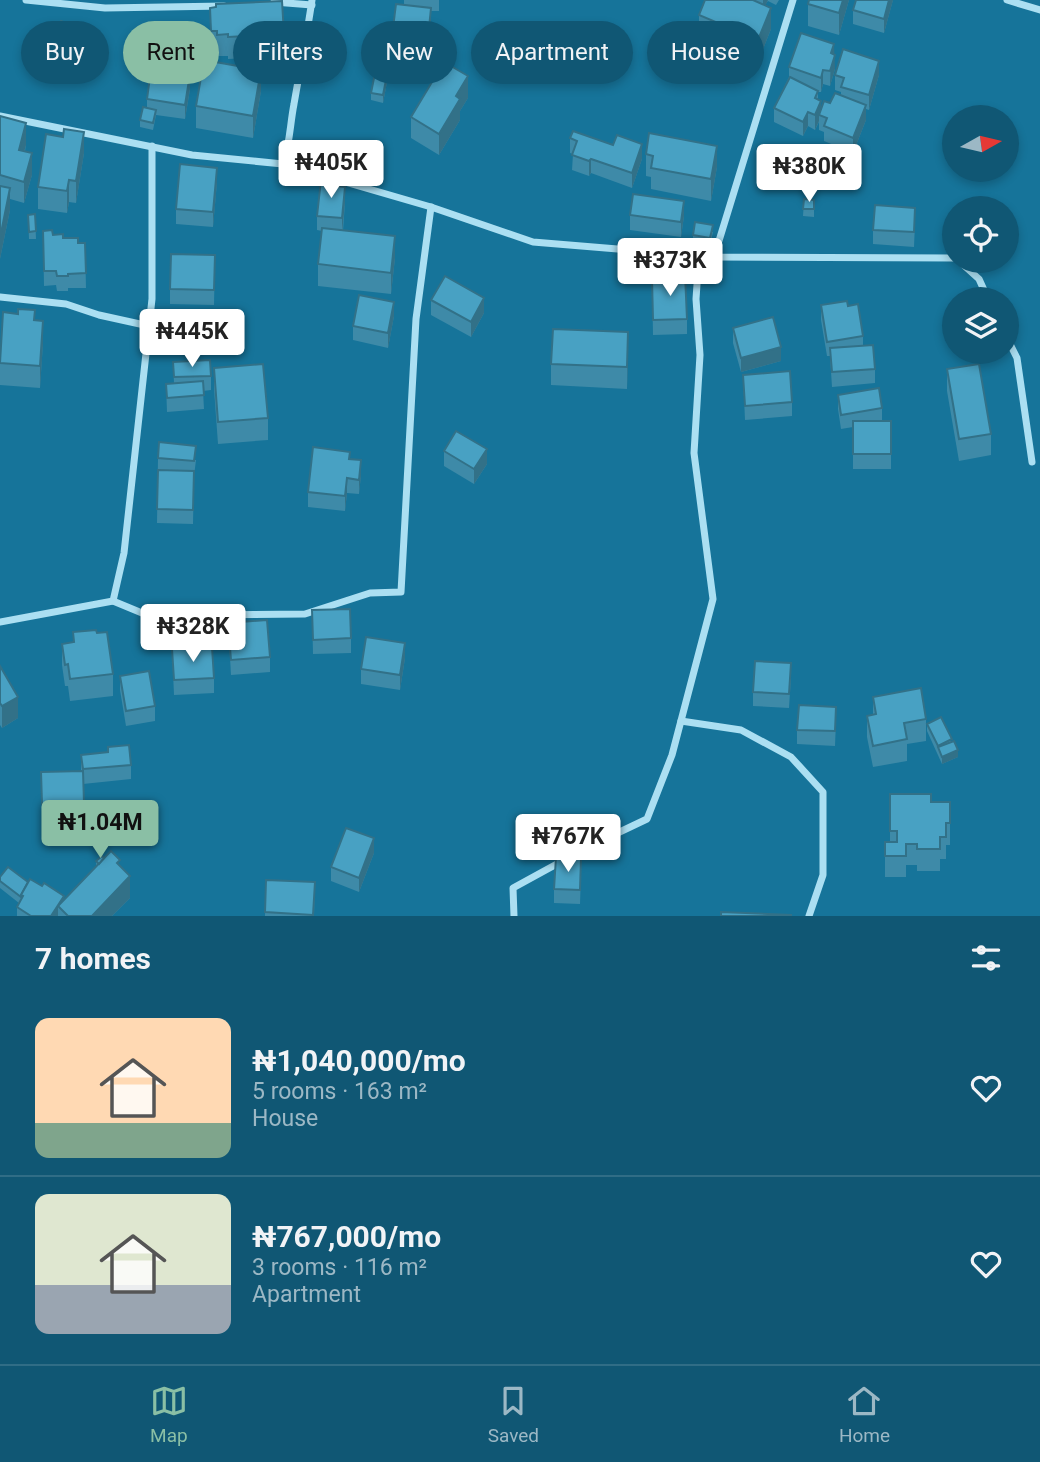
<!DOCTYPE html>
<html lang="en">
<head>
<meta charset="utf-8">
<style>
	:root { --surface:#105774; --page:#1e607c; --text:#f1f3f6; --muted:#9cb8c5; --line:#306d86; --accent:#8abfa5 }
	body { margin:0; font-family:Roboto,sans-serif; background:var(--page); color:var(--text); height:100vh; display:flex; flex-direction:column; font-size:26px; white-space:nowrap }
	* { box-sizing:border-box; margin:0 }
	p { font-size:23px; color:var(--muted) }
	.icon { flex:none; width:38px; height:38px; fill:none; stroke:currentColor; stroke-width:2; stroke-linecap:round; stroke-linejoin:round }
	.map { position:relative; height:916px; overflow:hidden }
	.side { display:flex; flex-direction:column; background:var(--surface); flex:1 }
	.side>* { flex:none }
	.banner { position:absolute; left:21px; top:21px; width:999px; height:63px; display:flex; gap:14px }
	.needle { width:46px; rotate:82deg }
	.controls { position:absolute; left:942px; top:105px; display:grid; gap:14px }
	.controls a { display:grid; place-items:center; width:77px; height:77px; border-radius:50%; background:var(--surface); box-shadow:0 4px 10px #0003; font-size:35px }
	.price { position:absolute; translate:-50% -60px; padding:0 16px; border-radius:7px; background:#fff; color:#222; font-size:23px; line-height:46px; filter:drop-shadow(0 2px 4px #0008) }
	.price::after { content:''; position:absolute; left:50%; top:42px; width:21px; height:16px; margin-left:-10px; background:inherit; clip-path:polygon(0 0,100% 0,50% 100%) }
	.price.current { background:var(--accent); color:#111 }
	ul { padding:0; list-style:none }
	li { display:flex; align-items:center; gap:21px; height:175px; padding:0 35px }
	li+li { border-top:2px solid var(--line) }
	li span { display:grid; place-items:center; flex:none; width:196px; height:140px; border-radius:14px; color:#555 }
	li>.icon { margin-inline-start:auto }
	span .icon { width:84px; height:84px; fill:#fffc; stroke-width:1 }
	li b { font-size:30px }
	h2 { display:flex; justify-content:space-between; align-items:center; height:84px; padding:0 35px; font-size:30px }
	.tag { padding:0 24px; border-radius:32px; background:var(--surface); box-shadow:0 4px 10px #0003; font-size:24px; line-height:63px }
	.tag.current { background:var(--accent); color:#111 }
	.tab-bar { display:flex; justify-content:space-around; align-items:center; height:98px; border-top:2px solid var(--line); background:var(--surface); font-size:19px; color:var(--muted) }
	.tab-bar a { display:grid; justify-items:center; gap:4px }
	.tab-bar .current { color:var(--accent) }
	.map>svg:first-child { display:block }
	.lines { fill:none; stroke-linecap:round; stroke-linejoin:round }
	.minor { stroke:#abdff2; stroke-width:7 }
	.wall { fill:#3e8aa8 }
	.shaded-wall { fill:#327188 }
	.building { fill:#48a1c3; stroke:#327188; stroke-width:2 }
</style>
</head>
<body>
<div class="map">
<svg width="1040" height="916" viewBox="0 0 1040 916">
	<rect width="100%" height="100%" fill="#16749a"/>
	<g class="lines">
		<!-- minor -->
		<g class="minor">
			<path d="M26,0L105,8L224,6"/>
			<path d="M1007,0L1040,10"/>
			<path d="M274,2L312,5"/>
			<path d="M0,116L192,155L283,164L431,207L533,242L714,257L954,258"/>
			<path d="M283,164C290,144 290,124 294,104C300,69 307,35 312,0"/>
			<path d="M714,257L793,0"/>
			<path d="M959,261L979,279L988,299"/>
			<path d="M0,297L66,304L99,315L149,326"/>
			<path d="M1006,336L1017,358L1032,462"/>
			<path d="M113,601L142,613L193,615L305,614L370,593L401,592L416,319L431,207"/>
			<path d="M0,622L113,601L124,553L152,299V146"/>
			<path d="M681,721L741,730L791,757L823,792V875L809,916"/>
			<path d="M514,916L513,888L586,848L647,819L672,755L713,599L694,453L700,355L696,299L699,255"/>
		</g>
	</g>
	<!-- wall -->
	<g class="wall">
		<path d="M404,0H439V11H431V23L427,62L391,58V44L404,5Z"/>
		<path d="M705,0H779L776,5L768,1L765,5L771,29L758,62L699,37V15Z"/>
		<path d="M809,0H849L839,35L808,26V4Z"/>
		<path d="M893,0L884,33L853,24V10Z"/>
		<path d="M210,8L284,34V56L228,59V56H217V53H211Z"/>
		<path d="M94,49L80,82L48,68V54Z"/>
		<path d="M286,49H293L292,72L285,71Z"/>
		<path d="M789,67L835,69L830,86L823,84L821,92H818V100L821,109L841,95V92L835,90V75H879L869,110L866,109V120L853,153L824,141V132L819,130V122L815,130L808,126L803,136L774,122V108L789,77Z"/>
		<path d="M387,82L383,103L371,100V93Z"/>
		<path d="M190,89L185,119L156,115L153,130L140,127V120L147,108V99Z"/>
		<path d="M261,91L253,138L196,128V106Z"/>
		<path d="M468,98L460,111V120L439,155L411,138V117Z"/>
		<path d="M0,116L26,145L25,151L32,175L24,203L10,199V210L0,259Z"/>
		<path d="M570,138L642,159L632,188L591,173L589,176L572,170L573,154L570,153Z"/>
		<path d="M84,153L76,203L69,202L67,213L38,209V187Z"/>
		<path d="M646,154L717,167L711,201L651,189V177L646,176Z"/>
		<path d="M217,182L213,227L176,224V209Z"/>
		<path d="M337,186L345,202L343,231L395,258L391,294L318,286V264L322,231L317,230V216Z"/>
		<path d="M804,199L814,200V217L803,216Z"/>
		<rect x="1006" y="212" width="2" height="34"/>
		<path d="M35,214L36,239H29L28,215Z"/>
		<path d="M630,215L684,216L681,237L630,230Z"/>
		<path d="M915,223L914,247L873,244V230Z"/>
		<path d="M43,231L78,243H85L86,288H68V291H57L56,285L44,286Z"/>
		<path d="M713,232L710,245L693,242V235Z"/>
		<path d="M215,255L214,305L170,304V289Z"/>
		<path d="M652,279L687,319V334L653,335Z"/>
		<path d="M431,300L484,313L471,337L431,315Z"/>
		<path d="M821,305L848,306L863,336V346L875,369V383L832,387L830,356H827L821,320Z"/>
		<path d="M394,316L388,348L353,340V326Z"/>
		<path d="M35,321L43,343L40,388L0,385V359Z"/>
		<path d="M733,328L781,361L741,372L733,343Z"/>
		<path d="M628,354L627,389L551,385V364Z"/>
		<path d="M173,362L211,376V390L203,391L204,409L167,412L166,384L174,383Z"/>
		<path d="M214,368L268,418V440L218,444L214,389Z"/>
		<path d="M947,369L991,434V455L959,461L947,391Z"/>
		<path d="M743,375L792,402V416L745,420Z"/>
		<path d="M838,395L882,408V421H891V469H853V427L841,429L838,409Z"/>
		<path d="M444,451L487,464L474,484L444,466Z"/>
		<path d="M158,458L196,460L194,476L193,524L157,523Z"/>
		<path d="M350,459L361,475L359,494L347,493L345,511L308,507V492Z"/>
		<path d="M312,610L351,638V653L313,654Z"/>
		<path d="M228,623L270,657V672L231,675Z"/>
		<path d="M73,632L97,633L113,674V696L70,701L68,686H65L62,665V644L73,642Z"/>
		<path d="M172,649L214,678V693L174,695Z"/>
		<path d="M405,658L400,690L361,684V669Z"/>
		<path d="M0,666L18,718L2,728L0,725Z"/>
		<path d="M120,676L155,706V721L126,726L120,690Z"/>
		<path d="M791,677L789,708L753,706V692Z"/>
		<path d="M873,697L926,719V741L907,744V761L873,767L867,737V716L873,715Z"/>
		<path d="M836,721L835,746L797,744V730Z"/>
		<path d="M927,724L952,742L958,757L942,764L927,731Z"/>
		<path d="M81,755L131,765V779L83,784L84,817L42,818L41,772L81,771Z"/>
		<path d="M890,794L931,802H950V845H946V859H940V871H917V865H906V877H885V842H890Z"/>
		<path d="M374,853L359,892L331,881V867Z"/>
		<path d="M104,858L120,866L130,898L112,916H17V907L19,903L0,888V877L28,882L42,886L64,900L96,867V861Z"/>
		<path d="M581,873L580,904L554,903V889Z"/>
		<path d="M266,880L315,882L314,916H265Z"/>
	</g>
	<!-- shaded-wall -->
	<g class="shaded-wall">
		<path d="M763,0H768L763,11Z"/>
		<path d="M843,0H849L839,35V13Z"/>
		<path d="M889,0H893L884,33V19Z"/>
		<path d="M431,8V23L427,62V48Z"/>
		<path d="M771,8V29L758,62V40Z"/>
		<path d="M94,34V49L80,82V67Z"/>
		<path d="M834,44L835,69L830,86L831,53Z"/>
		<path d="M879,61V75L869,110V95Z"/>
		<path d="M261,70V91L253,138V116Z"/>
		<path d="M823,70V84L821,92V78Z"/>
		<path d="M190,74V89L185,119V105Z"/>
		<path d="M387,75V82L383,103V95Z"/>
		<path d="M468,76V98L460,111V120L439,155V134L456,96Z"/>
		<path d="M821,101V116L819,115V121L815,130V115Z"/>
		<path d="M866,105V120L853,153V138Z"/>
		<path d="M808,112V126L803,136V122Z"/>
		<path d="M26,123V145L19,171V150Z"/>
		<path d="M84,132V153L76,203V181Z"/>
		<path d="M642,144V159L632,188V173Z"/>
		<path d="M717,146V167L711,201V179Z"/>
		<path d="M32,153V175L24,203V182Z"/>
		<path d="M591,159V173L589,176V161Z"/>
		<path d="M217,168V182L213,227V212Z"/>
		<path d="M69,180V202L67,213V191Z"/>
		<path d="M345,187V202L342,233V218Z"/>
		<path d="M10,188V210L0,259V238Z"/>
		<path d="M684,201V216L681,237V222Z"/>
		<path d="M395,236V258L391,294V273Z"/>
		<path d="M484,298V313L471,337V322Z"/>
		<path d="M394,302V316L388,348V333Z"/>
		<path d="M43,321V343L40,388V366Z"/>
		<path d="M628,332V354L627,389V367Z"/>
		<path d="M781,347V361L741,372V358Z"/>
		<path d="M487,449V464L474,484V469Z"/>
		<path d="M361,460V475L359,494V480Z"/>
		<path d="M347,478V493L345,511V496Z"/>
		<path d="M405,643V658L400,690V675Z"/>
		<path d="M18,697V718L2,728V706Z"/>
		<path d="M958,750V757L942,764V757Z"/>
		<path d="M374,838V853L359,892V878Z"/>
		<path d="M130,876V898L112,916H92Z"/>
		<path d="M64,896V910L58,906V916H51Z"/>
	</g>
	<!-- building -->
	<g class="building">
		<path d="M705,0H753L771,8L758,40L699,15Z"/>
		<path d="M809,0H843L839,13L808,4Z"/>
		<path d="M856,0H889L884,19L853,10Z"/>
		<path d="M282,1L284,34L228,37V34L217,35V31H211L210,8L216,7V4Z"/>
		<path d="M396,4L431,8L427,48L391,44Z"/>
		<path d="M61,21L94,34L80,67L48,54Z"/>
		<path d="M801,33L834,44L831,53L835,55L830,71L823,70L821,78L789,67Z"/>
		<path d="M286,49H293L292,64H285Z"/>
		<path d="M843,49L879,61L869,95L841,87L844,78L835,75Z"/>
		<path d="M204,60L261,70L253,116L196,106Z"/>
		<path d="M444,62L468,76L456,96L460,99L439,134L411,117Z"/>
		<path d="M151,69L190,74L185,105L147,99Z"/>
		<path d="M375,73L387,75L383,95L371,93Z"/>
		<path d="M790,77L818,91L815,98L821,101L815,115L808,112L803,122L774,108Z"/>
		<path d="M835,93L866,105L853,138L824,126L827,118L819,115L824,101L830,103Z"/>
		<path d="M143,107L156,110L153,123L140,120Z"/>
		<path d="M0,116L26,123L19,150L32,153L24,182L0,175Z"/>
		<path d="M64,129L84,132L76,181L69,180L67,191L38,187L46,134L63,137Z"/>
		<path d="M573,131L613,145L617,135L642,144L632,173L591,159L589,161L572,155L577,141L570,138Z"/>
		<path d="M649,133L717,146L711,179L651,168L653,156L646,154Z"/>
		<path d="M180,164L217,168L213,212L176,209Z"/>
		<path d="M321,180L337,181L336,186L345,187L342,218L317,216Z"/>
		<path d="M0,186L10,188L0,238Z"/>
		<path d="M633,194L684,201L681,222L630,215Z"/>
		<path d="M804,199L814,200V209H803Z"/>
		<path d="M875,205L915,208L914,232L873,230Z"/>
		<rect x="1006" y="212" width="2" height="19"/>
		<path d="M35,214L36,231L29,232L28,215Z"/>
		<path d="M695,222L713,225L710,238L693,235Z"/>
		<path d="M322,228L395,236L391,273L318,264Z"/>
		<path d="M52,230L53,235L63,234V238H78V243H85L86,273L68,274V276H57L56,271H44L43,231Z"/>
		<path d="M171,254L215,255L214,290L170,289Z"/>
		<path d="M685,274L687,319L653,320L652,279H663V275Z"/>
		<path d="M445,276L484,298L471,322L431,300Z"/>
		<path d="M359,295L394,302L388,333L353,326Z"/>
		<path d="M847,301L848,306L858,304L863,336L827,342L821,305Z"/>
		<path d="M18,309L35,310L34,320L43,321L40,366L0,363L3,312L18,314Z"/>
		<path d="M773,317L781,347L741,358L733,328Z"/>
		<path d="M553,329L628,332L627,367L551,364Z"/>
		<path d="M873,345L875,369L832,372L830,348Z"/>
		<path d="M210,360L211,376L174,377L173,362Z"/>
		<path d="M263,364L268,418L218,422L214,368Z"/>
		<path d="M979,364L991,434L959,439L947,369Z"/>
		<path d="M790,371L792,402L745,406L743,375Z"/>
		<path d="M203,381L204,395L167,398L166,384Z"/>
		<path d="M879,388L882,408L841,415L838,395Z"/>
		<rect x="853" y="421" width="38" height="33"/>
		<path d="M456,431L487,449L474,469L444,451Z"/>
		<path d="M159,442L196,446L194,461L158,458Z"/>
		<path d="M313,447L350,452L349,459L361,460L359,480L347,478L345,496L308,492Z"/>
		<path d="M158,470L194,471L193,510L157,509Z"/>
		<path d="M350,609L351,638L313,640L312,610Z"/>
		<path d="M267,620L270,657L231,660L228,623Z"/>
		<path d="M96,630L97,633L107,632L113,674L70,679L68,664L65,665L62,644L74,642L73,632Z"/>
		<path d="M366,637L405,643L400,675L361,669Z"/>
		<path d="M212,647L214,678L174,680L172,649Z"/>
		<path d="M755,661L791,663L789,694L753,692Z"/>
		<path d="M0,666L18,697L2,706L0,703Z"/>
		<path d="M149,671L155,706L126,711L120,676Z"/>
		<path d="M921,688L926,719L904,723L907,739L873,746L867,716L876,714L873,697Z"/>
		<path d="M799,705L836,707L835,731L797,730Z"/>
		<path d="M941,717L952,739L938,746L927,724Z"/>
		<path d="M954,741L958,750L942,757L938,747Z"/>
		<path d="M129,745L131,765L83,769L81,755L108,752V747Z"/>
		<path d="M83,771L84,803L42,804L41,772Z"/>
		<path d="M890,794H931V802H950V823H946V837H940V849H917V844H906V856H885V842H897V831H890Z"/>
		<path d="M346,828L374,838L359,878L331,867Z"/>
		<path d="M111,851L120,860L117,863L130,876L92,916H68L58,906Z"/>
		<path d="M102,856L104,858L99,864L96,861Z"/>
		<path d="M556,857L581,858L580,890L554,889Z"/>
		<path d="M8,867L28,882L21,895V897L0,881V877Z"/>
		<path d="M30,879L42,886L44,883L64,896L51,916H31L17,907L23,896L21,895Z"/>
		<path d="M266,880L315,882L313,915L265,912Z"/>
		<path d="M721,912L791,915V916H721Z"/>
	</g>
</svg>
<div class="controls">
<a><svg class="needle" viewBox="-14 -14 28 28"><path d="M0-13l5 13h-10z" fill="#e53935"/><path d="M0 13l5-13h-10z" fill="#9cb8c5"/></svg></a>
<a><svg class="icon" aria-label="locate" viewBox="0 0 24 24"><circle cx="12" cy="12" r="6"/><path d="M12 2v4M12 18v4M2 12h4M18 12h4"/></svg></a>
<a><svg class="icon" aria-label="layers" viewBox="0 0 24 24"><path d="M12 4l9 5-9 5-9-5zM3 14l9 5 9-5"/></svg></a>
</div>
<b class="price" style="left:331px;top:200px">₦405K</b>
<b class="price" style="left:809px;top:204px">₦380K</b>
<b class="price" style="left:670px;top:298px">₦373K</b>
<b class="price" style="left:192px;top:369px">₦445K</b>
<b class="price" style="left:193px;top:664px">₦328K</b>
<b class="price current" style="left:100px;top:860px">₦1.04M</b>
<b class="price" style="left:568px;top:874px">₦767K</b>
<div class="banner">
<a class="tag">Buy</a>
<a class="tag current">Rent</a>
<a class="tag">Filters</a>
<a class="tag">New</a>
<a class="tag">Apartment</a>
<a class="tag">House</a>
</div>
</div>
<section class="side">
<h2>7 homes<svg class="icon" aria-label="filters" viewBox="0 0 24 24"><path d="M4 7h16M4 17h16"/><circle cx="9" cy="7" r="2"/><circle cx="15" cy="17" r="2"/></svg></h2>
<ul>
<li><span style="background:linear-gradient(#ffd9b3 75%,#7fa58c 0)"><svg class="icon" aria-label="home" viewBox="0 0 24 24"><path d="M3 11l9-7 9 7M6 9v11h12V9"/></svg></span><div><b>₦1,040,000/mo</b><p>5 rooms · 163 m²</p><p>House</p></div><svg class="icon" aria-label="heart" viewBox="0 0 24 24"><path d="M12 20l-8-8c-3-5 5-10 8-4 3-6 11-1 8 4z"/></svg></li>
<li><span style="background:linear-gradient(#dfe7d0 65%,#9aa5b1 0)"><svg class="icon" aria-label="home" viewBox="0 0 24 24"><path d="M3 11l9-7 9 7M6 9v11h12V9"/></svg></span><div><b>₦767,000/mo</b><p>3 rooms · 116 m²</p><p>Apartment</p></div><svg class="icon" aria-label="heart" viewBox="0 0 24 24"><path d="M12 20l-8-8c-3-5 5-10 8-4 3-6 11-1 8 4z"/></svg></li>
</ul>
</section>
<nav class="tab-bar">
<a class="current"><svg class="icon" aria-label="map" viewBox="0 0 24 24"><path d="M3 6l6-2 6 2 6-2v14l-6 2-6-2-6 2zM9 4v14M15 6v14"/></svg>Map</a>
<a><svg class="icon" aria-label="saved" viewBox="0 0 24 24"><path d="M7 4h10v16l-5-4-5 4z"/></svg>Saved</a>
<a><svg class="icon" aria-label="home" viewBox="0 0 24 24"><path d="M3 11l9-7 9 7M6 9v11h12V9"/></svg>Home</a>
</nav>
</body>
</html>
